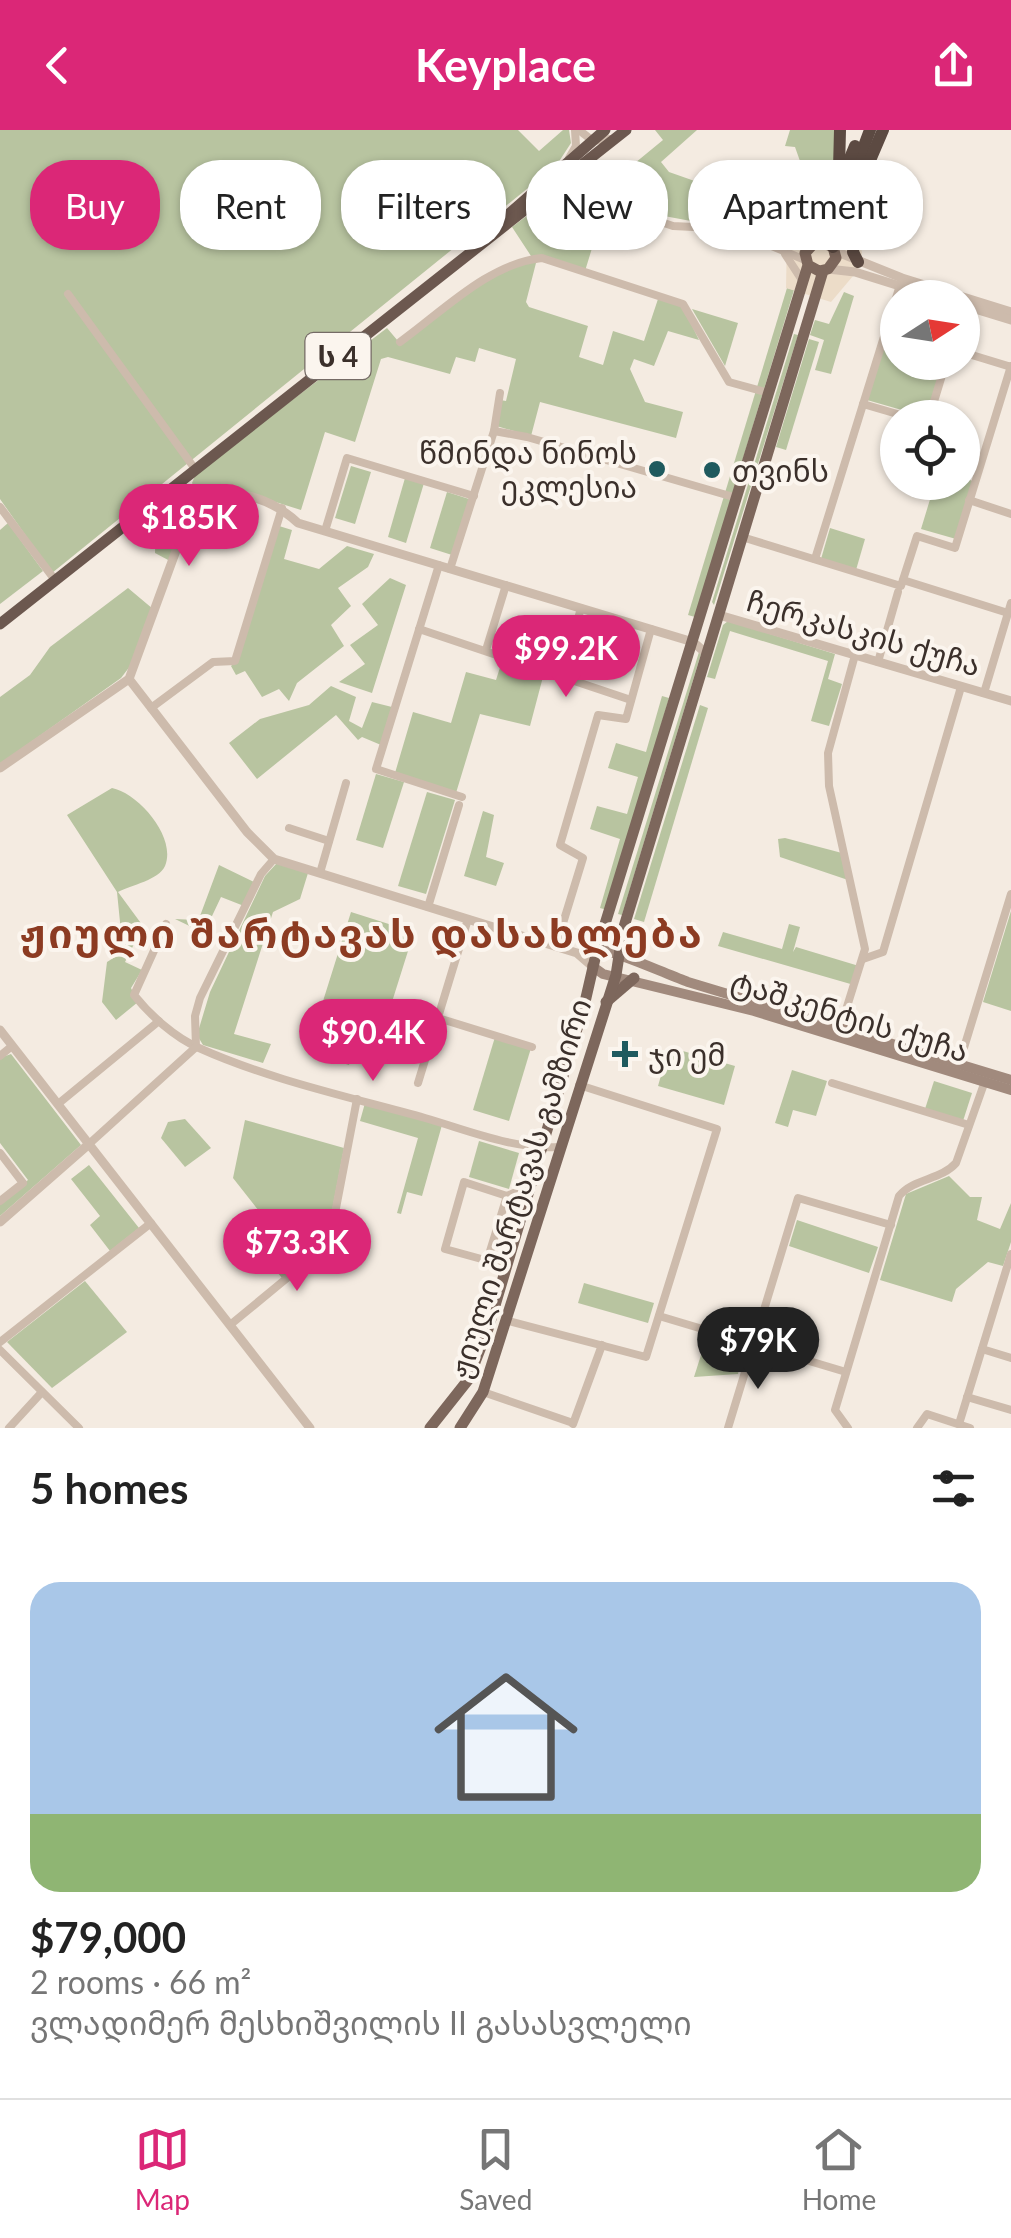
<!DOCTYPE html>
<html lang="en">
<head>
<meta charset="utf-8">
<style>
	:root { --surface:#fff; --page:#f6f6f6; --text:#222; --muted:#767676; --line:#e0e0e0; --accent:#db2777 }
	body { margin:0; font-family:Lato,"Noto Sans Georgian",sans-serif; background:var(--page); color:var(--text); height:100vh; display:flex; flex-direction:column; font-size:38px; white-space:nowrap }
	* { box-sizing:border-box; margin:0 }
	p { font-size:32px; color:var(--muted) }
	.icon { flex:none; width:55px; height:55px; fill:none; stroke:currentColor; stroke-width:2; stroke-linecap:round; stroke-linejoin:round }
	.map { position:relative; height:1298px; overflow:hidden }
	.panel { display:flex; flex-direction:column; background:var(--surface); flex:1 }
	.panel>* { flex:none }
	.top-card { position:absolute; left:30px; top:30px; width:952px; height:90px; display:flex; gap:20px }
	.needle { width:65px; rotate:78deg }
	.tools { position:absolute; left:880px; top:150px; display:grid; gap:20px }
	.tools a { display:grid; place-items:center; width:100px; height:100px; border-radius:50%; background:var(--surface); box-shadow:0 2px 8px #0004; font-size:50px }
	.price { position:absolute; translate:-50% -85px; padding:0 22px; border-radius:35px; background:var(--accent); color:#fff; font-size:32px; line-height:65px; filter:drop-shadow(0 2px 5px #0008) }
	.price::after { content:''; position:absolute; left:50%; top:60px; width:30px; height:22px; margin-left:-15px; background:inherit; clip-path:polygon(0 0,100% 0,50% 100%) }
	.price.active { background:#222; color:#fff }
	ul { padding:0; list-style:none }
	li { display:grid; align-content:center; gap:20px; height:530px; padding:0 30px }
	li+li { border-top:2px solid var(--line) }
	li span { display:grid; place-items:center; height:310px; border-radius:30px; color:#555 }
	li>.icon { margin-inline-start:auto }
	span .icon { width:180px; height:180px; fill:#fffc; stroke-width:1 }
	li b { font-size:42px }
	h2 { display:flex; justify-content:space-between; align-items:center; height:120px; padding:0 30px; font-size:42px }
	.tag { padding:0 35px; border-radius:40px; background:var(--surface); box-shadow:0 2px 8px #0004; font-size:35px; line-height:90px }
	.tag.active { background:var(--accent); color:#fff }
	header { display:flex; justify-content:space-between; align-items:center; height:130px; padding:0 30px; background:var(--accent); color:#fff; font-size:45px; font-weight:700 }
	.menu { display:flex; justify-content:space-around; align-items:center; height:140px; border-top:2px solid var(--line); background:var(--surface); font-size:28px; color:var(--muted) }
	.menu a { display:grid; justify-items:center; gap:5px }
	.menu .active { color:var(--accent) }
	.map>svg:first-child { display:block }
	.green { fill:#b8c4a0 }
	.plaza { fill:#ecdcc8 }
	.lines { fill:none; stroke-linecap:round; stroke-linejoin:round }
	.minor { stroke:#cdbbac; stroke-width:8 }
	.tertiary { stroke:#cdbbac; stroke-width:9 }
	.secondary { stroke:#a18a7d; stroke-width:10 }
	.primary { stroke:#7d675c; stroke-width:11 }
	.trunk { stroke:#6c584f; stroke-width:11 }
	.motorway { stroke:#5c4a42; stroke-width:12 }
	.poi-dot { fill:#1f5a5e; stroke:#fbf5ee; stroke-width:4 }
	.labels { text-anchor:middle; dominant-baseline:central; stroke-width:8; stroke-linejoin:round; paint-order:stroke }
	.shield { fill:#fbf5ee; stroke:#756b66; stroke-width:2.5 }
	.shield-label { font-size:28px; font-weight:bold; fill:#3b302b }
	.poi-label { font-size:30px; fill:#3b302b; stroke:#fbf5ee; text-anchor:start }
	.street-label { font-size:30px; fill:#3b302b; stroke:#fbf5ee }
	.district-label { font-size:40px; font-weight:bold; letter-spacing:2.5px; fill:#8c3b22; stroke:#fbf5ee }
</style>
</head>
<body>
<header><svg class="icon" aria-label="back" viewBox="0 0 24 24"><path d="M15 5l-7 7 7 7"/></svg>Keyplace<svg class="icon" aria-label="share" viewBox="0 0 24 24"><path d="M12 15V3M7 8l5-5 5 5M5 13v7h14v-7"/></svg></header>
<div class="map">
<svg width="1011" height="1298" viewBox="0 0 1011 1298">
	<rect width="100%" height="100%" fill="#f4ebe1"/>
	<!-- green -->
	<g class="green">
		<path d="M0,0H518L539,21L563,0H569L571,13L558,33L528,58L52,443L0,369Z"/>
		<path d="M655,0H697L661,32L669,42L706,55L707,94L648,83L657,58L635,33L663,10Z"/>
		<path d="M790,0H835C838,25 837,58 820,78L807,71L801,56L806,48L795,17L785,16Z"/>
		<path d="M568,55L605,76L585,141L546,126L536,133L526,172L529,177L588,196L579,227L603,235L613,201L644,211L658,169L683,177L699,210L668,201L654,236L634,229L630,239L645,272L683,282L676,308L540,272L531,306L493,295L500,270L506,271L516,229L479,218L475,232L456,227L450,244L388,227L381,229L355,312L325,302L301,380L224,356L195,359L192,353L196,343L387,198L398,211L492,144L531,126L512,97Z"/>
		<path d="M787,158L794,160L695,487L688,485Z"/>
		<path d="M844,162L854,166L831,244L815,240L824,210L810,205L815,190L829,194Z"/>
		<path d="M692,179L738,193L725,236Z"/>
		<path d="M889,201L897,203L898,232L924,233L921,244L938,249L926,287L867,270Z"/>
		<path d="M794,204L798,205L714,475L712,472Z"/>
		<path d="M809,209L819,212L786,320L776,317Z"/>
		<path d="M351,336L371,342L355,394L335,388Z"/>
		<path d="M405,348L424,353L406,413L388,407Z"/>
		<path d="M963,348L973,351L956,409L921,399L935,353L962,352Z"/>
		<path d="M447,362L469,369L452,425L430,418Z"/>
		<path d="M173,368L191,378L170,431L155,423L156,385Z"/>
		<path d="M8,393L43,441L0,474V400Z"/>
		<path d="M279,396L292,400L284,429L319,439L347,416L374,424L368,437L338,458L351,476L331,495L344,516L297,553L289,571L279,559L262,567L245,541L236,545L231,536L239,528Z"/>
		<path d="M830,398L865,409L856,440L821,429Z"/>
		<path d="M390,448L406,455L372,563L339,552L365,534L350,515L378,495L362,474Z"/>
		<path d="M128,458L153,479L134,531L121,548L0,634V567L30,545L50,517Z"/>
		<path d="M728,491L835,524L828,549L842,554L829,596L811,591L828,531L730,501L715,549L707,547L723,495Z"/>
		<path d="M699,522L701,524L622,785L618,784Z"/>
		<path d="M503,528L544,543L530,596L480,584L456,663L395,643L413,582L451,593L466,542L496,550Z"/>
		<path d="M331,556L356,567L349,591L362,598L372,572L392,577L381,615L362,607L358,610L336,585L257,649L229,613L260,589L309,575Z"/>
		<path d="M662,566L669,568L607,780L600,778L620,709L590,699L597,676L627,684L638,647L608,638L616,613L646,622Z"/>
		<path d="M700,575L708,578L644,792L634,789Z"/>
		<path d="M376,644L404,652L383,718L356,710Z"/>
		<path d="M112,658C138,663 177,707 165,736C159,750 131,755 118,762L143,796L125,832L142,840L131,858L138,872L116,890L102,872L107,832L123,822L117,762L67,685Z"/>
		<path d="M427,662L455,670L426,764L398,756Z"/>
		<path d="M483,681L494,685L486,727L504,733L496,756L464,746Z"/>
		<path d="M785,708L842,723L848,750L780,727L778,709Z"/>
		<path d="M277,733L308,743L300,769L273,782L234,904L271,914L263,933L203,915L197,905L210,862L265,746Z"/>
		<path d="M219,735L254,752L244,776L221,767L204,803L175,789L196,790L200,786Z"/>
		<path d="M1011,781V881L983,872Z"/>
		<path d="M351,782L414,802L380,910L359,904L349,935L307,922Z"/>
		<path d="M789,794L800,797L793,822L796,817L859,836L854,855L718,816L723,802L782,819Z"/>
		<path d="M495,907L531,918L509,991L473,980Z"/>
		<path d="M669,917L735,936L724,975L658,956Z"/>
		<path d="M11,924L81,1015L0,1086V1072L28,1050L0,1013V928Z"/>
		<path d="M792,940L827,951L816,986L793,980L788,997L775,993Z"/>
		<path d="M934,951L972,963L963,991L925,979Z"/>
		<path d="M365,973L442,995L422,1066L407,1062L401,1084L397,1083L418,1008L360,991Z"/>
		<path d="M185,989L211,1018L185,1037L161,1008L168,992Z"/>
		<path d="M245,990L344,1018L323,1128L298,1134L282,1148L267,1130L280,1118L262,1095L266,1090L233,1048Z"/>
		<path d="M479,1011L519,1023L509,1059L469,1047Z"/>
		<path d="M89,1035L139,1098L110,1121L90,1095L100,1086L71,1049Z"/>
		<path d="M949,1046L970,1067H982L977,1090L1000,1099L1011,1073V1112L1003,1136L988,1132L956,1159L952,1172L880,1150L906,1064Z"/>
		<path d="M797,1090L878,1117L869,1143L789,1116Z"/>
		<path d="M85,1151L127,1202L52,1258L7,1212Z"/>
		<path d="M584,1153L654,1173L648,1193L578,1173Z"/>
		<path d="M708,1203L744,1214L738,1244L694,1247Z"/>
	</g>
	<!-- plaza -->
	<path class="plaza" d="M813,77L857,90L862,123L858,140L831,172L786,158L787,106Z"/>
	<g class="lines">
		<!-- minor -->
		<g class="minor">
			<path d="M579,0L593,11L610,9"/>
			<path d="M569,28L576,16L575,0"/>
			<path d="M566,50L604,73L673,96L713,98L807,117"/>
			<path d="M767,114L805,130"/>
			<path d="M785,124L802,150"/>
			<path d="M68,164L195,339"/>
			<path d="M400,212C442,182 489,133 542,128L683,174L729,252L769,263"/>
			<path d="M962,222L1011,237"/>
			<path d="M863,274L911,288"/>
			<path d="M929,288L946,232"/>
			<path d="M494,301L527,307L737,368"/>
			<path d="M969,370L1011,384"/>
			<path d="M0,377L55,450"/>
			<path d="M325,401L347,328L474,366"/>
			<path d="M742,407L901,456L917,406L955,418L1011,236"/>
			<path d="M815,429L901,152"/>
			<path d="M439,435L376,639L462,667"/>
			<path d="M450,439L494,301L500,263"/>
			<path d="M903,450L1008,483"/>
			<path d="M419,499L631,570"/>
			<path d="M486,520L506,455"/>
			<path d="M878,532L898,462"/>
			<path d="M561,549L581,478"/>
			<path d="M984,563L1011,473"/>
			<path d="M151,578L213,532L235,531L282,378"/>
			<path d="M289,698L329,711"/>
			<path d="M320,743L346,653"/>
			<path d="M428,777L459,675"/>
			<path d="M166,794L134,865C150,885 174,907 199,918C270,950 350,967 425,988C467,1000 515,1020 559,1017"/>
			<path d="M556,816L583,728L560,715L598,585L626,589L651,499"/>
			<path d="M863,829L883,822L961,557"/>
			<path d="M438,888L532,917"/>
			<path d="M840,899L865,819L829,656L828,623L855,525"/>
			<path d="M196,917L195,886L200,868L261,744L274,729"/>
			<path d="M0,926L12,916"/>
			<path d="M959,934L1011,764"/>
			<path d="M418,953L468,789"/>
			<path d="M832,953L969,995"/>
			<path d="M58,974L159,891"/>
			<path d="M89,1014L196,917"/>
			<path d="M0,1023L23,1053L0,1071"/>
			<path d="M487,1131L507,1066L531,1055"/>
			<path d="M507,1136L445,1119L464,1052L507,1066"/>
			<path d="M659,1186L846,1242"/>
			<path d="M505,1190L646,1227L717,999L579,955"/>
			<path d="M230,1195L298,1139L326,1130L357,969"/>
			<path d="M0,1212L151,1093"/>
			<path d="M982,1219L1011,1228"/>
			<path d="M0,1220L79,1298"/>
			<path d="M483,1262L573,1293"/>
			<path d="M967,1267L1011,1280"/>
			<path d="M573,1294L602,1215"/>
			<path d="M959,1294L1011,1124"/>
			<path d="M9,1298L42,1262"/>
			<path d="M728,1298L798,1068L891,1095"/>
			<path d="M848,1298L835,1280L899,1066C914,1048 941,1050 956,1033L985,951"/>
			<path d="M917,1298L927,1284L970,1298"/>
		</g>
		<!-- tertiary -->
		<g class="tertiary">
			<path d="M835,121L902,148L1011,182"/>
			<path d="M828,139L855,142L938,168"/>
			<path d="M962,175L1011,190"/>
			<path d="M719,485L1011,571"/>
			<path d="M129,549L247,702L274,729L577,823L592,836"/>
			<path d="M0,638L129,549L192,377C223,351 270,367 298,393L693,512L707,524"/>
			<path d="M0,900L310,1298"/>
			<path d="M0,1092L89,1014"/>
		</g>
		<!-- secondary -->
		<g class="secondary">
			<path d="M597,820C611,818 668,845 688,852L1011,950"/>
			<path d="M592,836L603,844L754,881L1011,960"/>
		</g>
		<!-- primary -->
		<g class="primary">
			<path d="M606,872L634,848"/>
			<path d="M430,1298L468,1250L488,1199L585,872L597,820L808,135L805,123L817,110L833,117L836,128L828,139L819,141L808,135"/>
			<path d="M460,1298L483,1262L616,845L623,800L823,141"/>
		</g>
		<!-- trunk -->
		<g class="trunk">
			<path d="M493,98L605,0"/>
			<path d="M0,494L626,0"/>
		</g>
		<!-- motorway -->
		<g class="motorway">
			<path d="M839,39L840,0"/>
			<path d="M846,64L870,0"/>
			<path d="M857,76L853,122L858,132"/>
			<path d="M821,98L855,16"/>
			<path d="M833,117L883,0"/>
		</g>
	</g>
	<!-- markers -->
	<g class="poi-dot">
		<circle cx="657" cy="339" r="10"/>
		<circle cx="712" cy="340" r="10"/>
		<path d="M620 909h10v10h10v10h-10v10h-10v-10h-10v-10h10z"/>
	</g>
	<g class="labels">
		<!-- shield labels -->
		<rect class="shield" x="305.5" y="203" width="65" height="46" rx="8"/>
		<g class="shield-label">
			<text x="338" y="226">ს 4</text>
		</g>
		<!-- poi labels -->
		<g class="poi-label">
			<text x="637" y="322" text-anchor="end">წმინდა ნინოს<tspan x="637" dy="34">ეკლესია</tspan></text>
			<text x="732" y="340">თვინს</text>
			<text x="648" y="924">ჯი ემ</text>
		</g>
		<!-- street labels -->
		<g class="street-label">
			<text transform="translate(864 502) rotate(16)">ჩერკასკის ქუჩა</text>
			<text transform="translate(850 885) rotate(17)">ტაშკენტის ქუჩა</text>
			<text transform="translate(519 1058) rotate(-72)">ჟიული შარტავას გამზირი</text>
		</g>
		<!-- district labels -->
		<g class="district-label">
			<text x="362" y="803">ჟიული შარტავას დასახლება</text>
		</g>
	</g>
</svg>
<div class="tools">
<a><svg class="needle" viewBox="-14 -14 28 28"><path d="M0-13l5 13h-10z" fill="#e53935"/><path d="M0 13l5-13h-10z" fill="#767676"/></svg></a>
<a><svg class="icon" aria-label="locate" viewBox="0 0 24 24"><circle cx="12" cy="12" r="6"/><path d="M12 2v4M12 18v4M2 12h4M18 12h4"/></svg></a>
</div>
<b class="price" style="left:189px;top:439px">$185K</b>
<b class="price" style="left:566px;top:570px">$99.2K</b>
<b class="price" style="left:373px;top:954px">$90.4K</b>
<b class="price" style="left:297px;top:1164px">$73.3K</b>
<b class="price active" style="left:758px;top:1262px">$79K</b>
<div class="top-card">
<a class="tag active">Buy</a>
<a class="tag">Rent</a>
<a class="tag">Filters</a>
<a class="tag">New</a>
<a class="tag">Apartment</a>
</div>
</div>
<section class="panel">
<h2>5 homes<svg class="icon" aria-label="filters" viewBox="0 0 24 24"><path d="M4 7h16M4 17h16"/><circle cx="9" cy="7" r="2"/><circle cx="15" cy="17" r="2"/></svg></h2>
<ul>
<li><span style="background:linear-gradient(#a9c7e8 75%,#8fb573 0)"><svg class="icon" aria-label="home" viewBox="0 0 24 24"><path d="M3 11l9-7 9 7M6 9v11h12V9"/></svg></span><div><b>$79,000</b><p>2 rooms · 66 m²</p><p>ვლადიმერ მესხიშვილის II გასასვლელი</p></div></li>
</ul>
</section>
<nav class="menu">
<a class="active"><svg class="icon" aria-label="map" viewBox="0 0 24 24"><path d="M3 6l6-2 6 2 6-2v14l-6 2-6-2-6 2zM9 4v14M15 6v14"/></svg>Map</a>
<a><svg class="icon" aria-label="saved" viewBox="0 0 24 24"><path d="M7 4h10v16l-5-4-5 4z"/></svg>Saved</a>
<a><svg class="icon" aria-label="home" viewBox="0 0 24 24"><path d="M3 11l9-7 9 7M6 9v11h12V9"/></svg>Home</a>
</nav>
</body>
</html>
